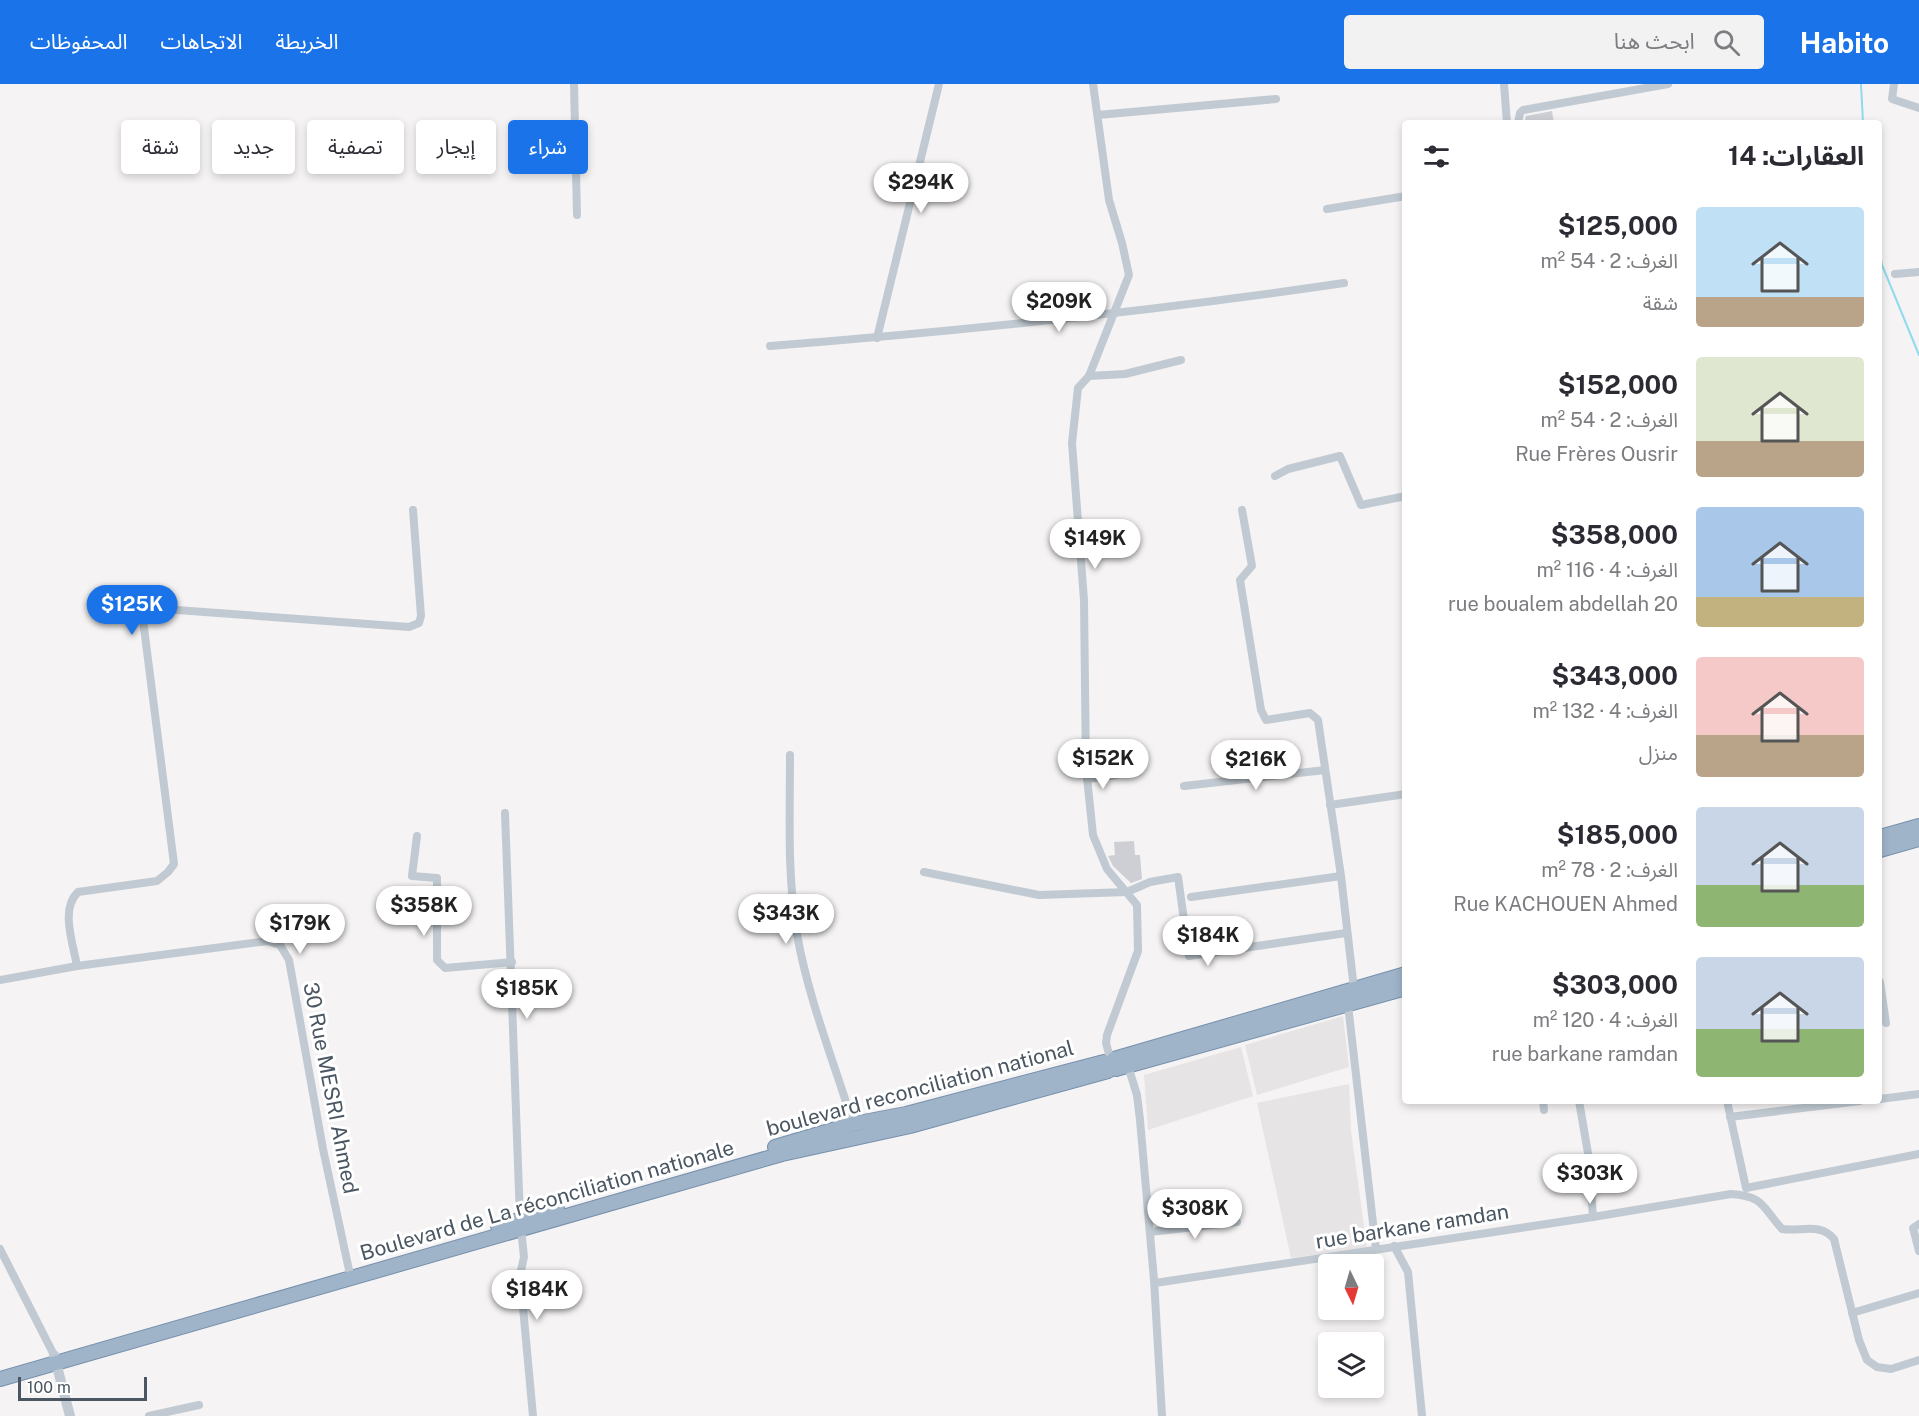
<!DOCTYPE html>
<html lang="ar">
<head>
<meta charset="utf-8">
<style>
	:root { --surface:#fff; --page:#f2f2f3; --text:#2b2b33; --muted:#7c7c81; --accent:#1a73e8 }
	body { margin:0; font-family:"Public Sans","Noto Sans Arabic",sans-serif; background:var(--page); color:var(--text); direction:rtl; height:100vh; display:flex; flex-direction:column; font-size:22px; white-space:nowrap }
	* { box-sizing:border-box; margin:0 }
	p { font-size:20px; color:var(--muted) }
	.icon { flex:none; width:33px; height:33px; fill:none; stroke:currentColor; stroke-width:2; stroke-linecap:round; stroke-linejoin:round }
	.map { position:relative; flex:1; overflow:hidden; direction:ltr }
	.details { position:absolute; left:1402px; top:36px; width:480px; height:984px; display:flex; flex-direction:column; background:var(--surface); border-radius:6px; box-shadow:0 3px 9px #0003; direction:rtl }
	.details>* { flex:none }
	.top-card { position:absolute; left:18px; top:36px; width:570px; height:54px; direction:rtl; display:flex; gap:12px }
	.needle { width:39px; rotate:175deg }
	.buttons { position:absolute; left:1318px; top:1170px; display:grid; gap:12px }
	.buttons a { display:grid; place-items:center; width:66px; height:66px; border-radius:6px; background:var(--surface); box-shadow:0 3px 9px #0003; font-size:30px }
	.scale { position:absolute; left:18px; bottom:15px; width:129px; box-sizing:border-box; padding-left:6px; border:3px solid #4a5661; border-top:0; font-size:16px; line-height:21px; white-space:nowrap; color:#4a5661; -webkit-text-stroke:4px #fff; paint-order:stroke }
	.price { position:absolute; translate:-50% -51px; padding:0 14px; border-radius:21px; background:#fff; color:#222; font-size:20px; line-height:39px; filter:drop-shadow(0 2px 3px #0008) }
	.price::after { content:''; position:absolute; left:50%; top:36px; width:18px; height:14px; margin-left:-9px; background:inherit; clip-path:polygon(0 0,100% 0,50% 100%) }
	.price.current { background:var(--accent); color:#fff }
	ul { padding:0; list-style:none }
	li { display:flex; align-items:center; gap:18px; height:150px; padding:0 18px }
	li span { display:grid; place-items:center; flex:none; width:168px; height:120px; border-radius:6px; color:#555 }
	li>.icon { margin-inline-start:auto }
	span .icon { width:72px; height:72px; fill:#fffc; stroke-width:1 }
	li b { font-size:26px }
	h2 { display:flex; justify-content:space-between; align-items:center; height:72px; padding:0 18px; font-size:26px }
	.chip { padding:0 21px; border-radius:6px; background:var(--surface); box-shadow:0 3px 9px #0003; font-size:21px; line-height:54px }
	.chip.current { background:var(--accent); color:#fff }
	header { display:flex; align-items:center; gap:36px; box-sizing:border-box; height:84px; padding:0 30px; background:var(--accent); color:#fff }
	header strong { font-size:28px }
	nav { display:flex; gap:33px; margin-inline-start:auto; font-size:21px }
	.search { width:420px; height:54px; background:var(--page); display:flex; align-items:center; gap:15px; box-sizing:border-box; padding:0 21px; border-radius:6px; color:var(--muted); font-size:22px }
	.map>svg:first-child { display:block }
	.education { fill:#e6e4e5 }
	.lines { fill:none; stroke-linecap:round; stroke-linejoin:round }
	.stream { stroke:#90daee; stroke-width:2 }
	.building { fill:#cdcfd5 }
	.trunk-casing { stroke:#7690ad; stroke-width:16 }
	.minor { stroke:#c1cad2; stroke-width:8 }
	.tertiary { stroke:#c1cad2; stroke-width:10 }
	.trunk { stroke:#9fb4c9; stroke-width:14 }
	.labels { text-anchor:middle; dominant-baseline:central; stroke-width:6; stroke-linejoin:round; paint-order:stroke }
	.street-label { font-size:21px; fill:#4a5661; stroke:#fff }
</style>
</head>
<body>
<header>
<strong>Habito</strong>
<div class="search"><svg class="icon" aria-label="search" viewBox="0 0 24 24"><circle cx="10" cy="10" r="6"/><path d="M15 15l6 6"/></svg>ابحث هنا</div>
<nav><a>الخريطة</a><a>الاتجاهات</a><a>المحفوظات</a></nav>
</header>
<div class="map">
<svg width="1919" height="1332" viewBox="0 0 1919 1332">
	<rect width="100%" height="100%" fill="#f5f3f3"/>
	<!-- education -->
	<g class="education">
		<path d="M1343,932L1349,983L1257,1011L1245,961Z"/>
		<path d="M1241,963L1253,1012L1148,1046L1144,991Z"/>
		<path d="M1349,1000L1351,1047L1367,1164L1291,1174L1257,1019Z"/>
	</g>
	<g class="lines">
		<!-- stream -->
		<g class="stream">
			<path d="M1861,0L1863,39"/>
			<path d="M1880,169L1882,181L1919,271"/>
		</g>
	</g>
	<!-- building -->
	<g class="building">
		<path d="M1552,27L1554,39H1524L1526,32Z"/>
		<path d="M1134,757L1135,771H1140L1142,795L1131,799L1113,782L1108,772L1115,771L1114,758Z"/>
	</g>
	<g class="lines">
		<defs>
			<g id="trunk">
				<path d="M1880,753L1919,742"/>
				<path d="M1880,766L1919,755"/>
				<path d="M1114,975L1406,890"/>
				<path d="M1116,985L1406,904"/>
				<path d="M775,1063L853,1040L906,1030L1104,978"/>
				<path d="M498,1142L557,1125"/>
				<path d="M0,1295L782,1070L910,1042L1108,987"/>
			</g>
		</defs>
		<!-- trunk casing -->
		<use href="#trunk" class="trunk-casing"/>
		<!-- minor -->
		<g class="minor">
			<path d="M574,0L577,131"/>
			<path d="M1093,0L1109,116L1122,159L1129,191L1089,292L1078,304L1072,359L1084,516L1086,684L1093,751L1107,785L1137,821L1138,867L1107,951L1106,959L1110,974"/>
			<path d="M1504,0L1507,39"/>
			<path d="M1894,0L1892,15L1919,24"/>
			<path d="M1098,31L1276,15"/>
			<path d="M1518,39L1520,29L1523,26L1668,0"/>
			<path d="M1327,125L1406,112"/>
			<path d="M1895,190L1919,188"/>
			<path d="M877,254L939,0"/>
			<path d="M770,262C962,247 1153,227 1344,199"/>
			<path d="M1089,292L1125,290L1181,276"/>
			<path d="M1275,392L1288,385L1340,372L1361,421L1406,412"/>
			<path d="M1242,426L1252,482L1240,496L1261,626L1266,636L1310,629L1318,636L1341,792L1354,905"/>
			<path d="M790,671C790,731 787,791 797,850C808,914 834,978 853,1040"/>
			<path d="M1087,695L1117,691"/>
			<path d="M1184,702L1325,686"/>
			<path d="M1330,721L1406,710"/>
			<path d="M505,729L520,1135L524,1173L520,1191L533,1332"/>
			<path d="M417,752L412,792L437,794V876L445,884L512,878"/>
			<path d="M924,788L1039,811L1127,808L1150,798L1178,793L1189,872L1346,849"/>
			<path d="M1191,813L1341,792"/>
			<path d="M77,882C73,859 60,825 78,808L157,797L168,788L174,780L142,528L149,524L409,543L419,539L421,532L413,426"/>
			<path d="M0,896L77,882L268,857L280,861L289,876L323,1065L349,1186"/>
			<path d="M1880,898L1886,939"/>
			<path d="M1348,921L1376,1165"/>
			<path d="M1128,982L1137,1011L1140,1036L1154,1196L1162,1332"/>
			<path d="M1880,1015L1919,1010"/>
			<path d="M1543,1017L1544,1026"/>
			<path d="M1579,1017L1589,1075L1593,1133"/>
			<path d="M1727,1017L1746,1104L1919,1070"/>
			<path d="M1730,1033L1860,1017"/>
			<path d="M1919,1140L1913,1144L1919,1167"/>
			<path d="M1150,1148L1237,1138"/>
			<path d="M1394,1162L1408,1188L1422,1332"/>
			<path d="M0,1165L54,1271"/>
			<path d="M1155,1199L1593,1133L1731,1110C1764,1112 1762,1123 1782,1145C1801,1148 1820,1138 1834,1155L1859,1256L1867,1276L1877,1283L1891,1285L1919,1276"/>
			<path d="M1852,1229L1919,1209"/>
			<path d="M149,1332L199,1321"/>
		</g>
		<!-- tertiary -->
		<path class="tertiary" d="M54,1271L70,1332"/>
		<!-- trunk -->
		<use href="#trunk" class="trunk"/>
	</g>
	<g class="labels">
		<!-- street labels -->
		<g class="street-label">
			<text transform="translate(331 1004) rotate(79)">30 Rue MESRI Ahmed</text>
			<text transform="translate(920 1004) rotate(-15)">boulevard reconciliation national</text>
			<text transform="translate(547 1116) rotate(-16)">Boulevard de La réconciliation nationale</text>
			<text transform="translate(1412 1142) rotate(-9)">rue barkane ramdan</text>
		</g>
	</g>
</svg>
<div class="buttons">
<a><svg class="needle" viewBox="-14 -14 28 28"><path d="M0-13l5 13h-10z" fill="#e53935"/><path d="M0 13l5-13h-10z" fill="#7c7c81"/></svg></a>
<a><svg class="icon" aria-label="layers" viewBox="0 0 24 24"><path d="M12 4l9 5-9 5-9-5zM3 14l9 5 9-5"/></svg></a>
</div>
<div class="scale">100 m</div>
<b class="price" style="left:921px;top:130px">$294K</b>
<b class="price" style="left:1059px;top:249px">$209K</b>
<b class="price" style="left:1095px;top:486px">$149K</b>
<b class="price current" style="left:132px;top:552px">$125K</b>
<b class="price" style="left:1103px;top:706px">$152K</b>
<b class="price" style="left:1256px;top:707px">$216K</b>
<b class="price" style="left:424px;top:853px">$358K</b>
<b class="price" style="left:786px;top:861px">$343K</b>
<b class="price" style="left:300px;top:871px">$179K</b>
<b class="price" style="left:1208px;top:883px">$184K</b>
<b class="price" style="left:527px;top:936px">$185K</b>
<b class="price" style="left:1590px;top:1121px">$303K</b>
<b class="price" style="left:1195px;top:1156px">$308K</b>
<b class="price" style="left:537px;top:1237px">$184K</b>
<div class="top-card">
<a class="chip current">شراء</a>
<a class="chip">إيجار</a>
<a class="chip">تصفية</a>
<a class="chip">جديد</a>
<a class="chip">شقة</a>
</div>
<section class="details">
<h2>العقارات: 14<svg class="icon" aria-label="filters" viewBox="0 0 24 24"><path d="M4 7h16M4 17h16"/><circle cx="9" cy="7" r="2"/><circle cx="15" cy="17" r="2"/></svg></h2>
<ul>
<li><span style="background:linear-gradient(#bfe0f5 75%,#b9a48a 0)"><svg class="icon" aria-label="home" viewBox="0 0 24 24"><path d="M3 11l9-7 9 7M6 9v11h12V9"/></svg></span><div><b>$125,000</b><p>الغرف: 2 · 54 m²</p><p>شقة</p></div></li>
<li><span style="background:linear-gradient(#dfe7d0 70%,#b9a48a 0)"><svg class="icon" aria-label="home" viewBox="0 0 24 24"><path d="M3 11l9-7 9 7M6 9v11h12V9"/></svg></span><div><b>$152,000</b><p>الغرف: 2 · 54 m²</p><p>Rue Frères Ousrir</p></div></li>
<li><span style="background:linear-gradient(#a9c7e8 75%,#c2b280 0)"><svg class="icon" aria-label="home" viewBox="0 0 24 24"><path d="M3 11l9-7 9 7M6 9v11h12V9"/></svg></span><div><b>$358,000</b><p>الغرف: 4 · 116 m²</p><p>20 rue boualem abdellah</p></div></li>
<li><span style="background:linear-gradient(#f6c9c9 65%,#b9a48a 0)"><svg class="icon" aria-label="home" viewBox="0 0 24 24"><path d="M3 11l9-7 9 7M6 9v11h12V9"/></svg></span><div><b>$343,000</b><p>الغرف: 4 · 132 m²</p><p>منزل</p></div></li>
<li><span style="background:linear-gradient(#c9d6e8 65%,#8fb573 0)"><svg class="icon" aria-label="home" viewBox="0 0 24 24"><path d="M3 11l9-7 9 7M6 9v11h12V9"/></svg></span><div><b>$185,000</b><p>الغرف: 2 · 78 m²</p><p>Rue KACHOUEN Ahmed</p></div></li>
<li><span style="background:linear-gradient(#c9d6e8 60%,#8fb573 0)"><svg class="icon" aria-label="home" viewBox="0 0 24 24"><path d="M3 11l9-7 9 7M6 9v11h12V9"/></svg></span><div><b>$303,000</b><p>الغرف: 4 · 120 m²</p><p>rue barkane ramdan</p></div></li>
</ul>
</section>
</div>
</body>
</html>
